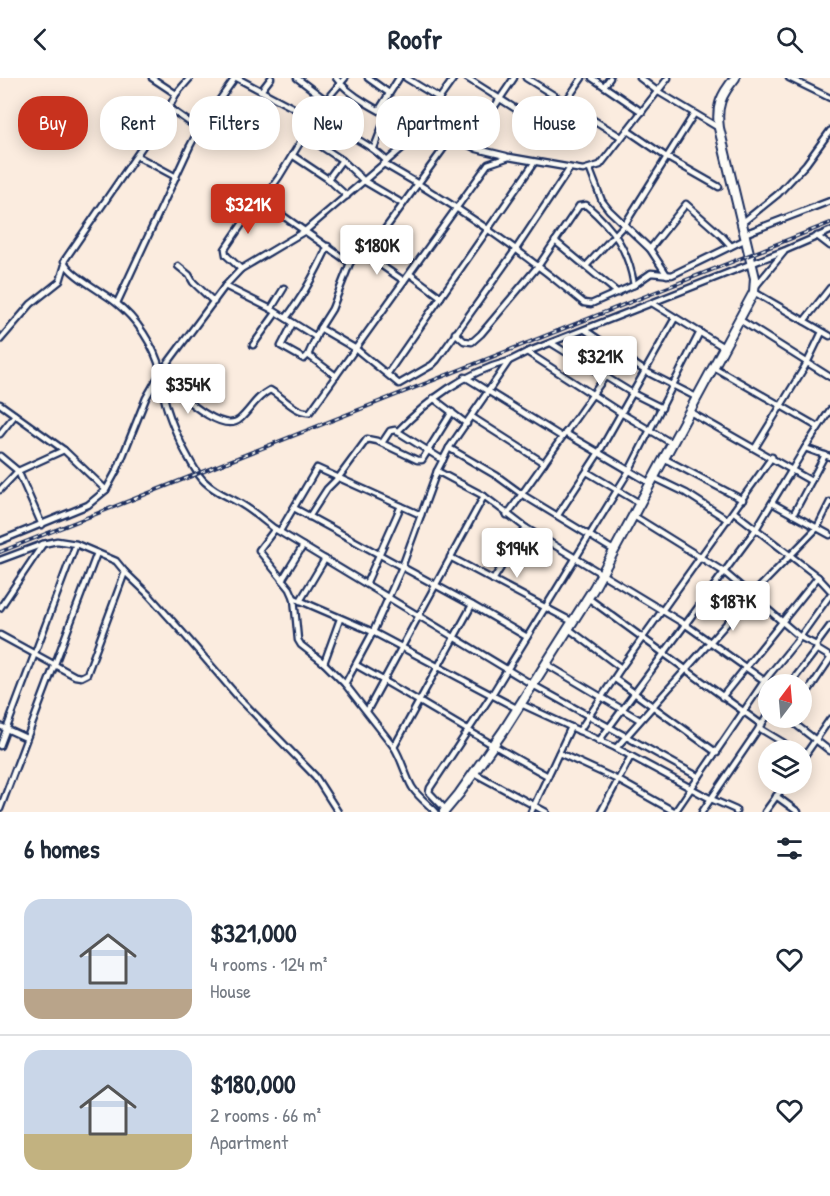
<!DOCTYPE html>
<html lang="en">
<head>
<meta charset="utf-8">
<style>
	:root { --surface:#fff; --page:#f6f6f7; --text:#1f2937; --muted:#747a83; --line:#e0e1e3; --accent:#c8321e }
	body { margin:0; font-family:"Patrick Hand",sans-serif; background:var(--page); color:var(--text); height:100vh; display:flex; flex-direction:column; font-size:22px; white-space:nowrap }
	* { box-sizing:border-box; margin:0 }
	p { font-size:20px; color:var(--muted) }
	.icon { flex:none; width:33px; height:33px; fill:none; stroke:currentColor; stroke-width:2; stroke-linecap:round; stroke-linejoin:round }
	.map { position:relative; height:734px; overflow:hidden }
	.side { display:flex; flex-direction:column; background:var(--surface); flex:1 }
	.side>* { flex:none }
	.top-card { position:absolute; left:18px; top:18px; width:795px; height:54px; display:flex; gap:12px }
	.needle { width:39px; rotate:16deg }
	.buttons { position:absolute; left:758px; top:596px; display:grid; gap:12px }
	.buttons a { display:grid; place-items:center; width:54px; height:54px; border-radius:50%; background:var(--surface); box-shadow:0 3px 15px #0003; font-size:30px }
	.price { position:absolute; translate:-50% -51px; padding:0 14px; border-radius:6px; background:#fff; color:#222; font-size:20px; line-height:39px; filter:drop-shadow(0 2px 3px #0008) }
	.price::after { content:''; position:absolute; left:50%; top:36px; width:18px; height:14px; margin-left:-9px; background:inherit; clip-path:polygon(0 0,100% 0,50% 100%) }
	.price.selected { background:var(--accent); color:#fff }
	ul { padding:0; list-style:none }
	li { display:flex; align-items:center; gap:18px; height:150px; padding:0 24px }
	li+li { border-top:2px solid var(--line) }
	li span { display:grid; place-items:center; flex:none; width:168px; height:120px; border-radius:18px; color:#555 }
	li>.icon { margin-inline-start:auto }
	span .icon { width:72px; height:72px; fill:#fffc; stroke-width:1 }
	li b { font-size:26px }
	h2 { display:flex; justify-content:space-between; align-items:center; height:72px; padding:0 24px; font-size:26px }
	.tag { padding:0 21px; border-radius:24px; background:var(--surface); box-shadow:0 3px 15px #0003; font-size:21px; line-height:54px }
	.tag.selected { background:var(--accent); color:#fff }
	header { display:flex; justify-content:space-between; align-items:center; height:78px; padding:0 24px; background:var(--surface); font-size:27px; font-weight:700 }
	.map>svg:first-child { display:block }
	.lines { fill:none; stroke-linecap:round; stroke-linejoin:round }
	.minor-casing { stroke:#1b2f5e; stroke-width:9 }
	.primary-casing { stroke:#1b2f5e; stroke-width:12 }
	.minor { stroke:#fdfcf7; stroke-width:4.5 }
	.primary { stroke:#fdfcf7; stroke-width:8 }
	.rail-casing { stroke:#1b2f5e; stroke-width:4 }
	.rail { stroke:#fdfcf7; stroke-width:1.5; stroke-dasharray:4.5; stroke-linecap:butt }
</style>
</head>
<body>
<header><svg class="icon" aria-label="back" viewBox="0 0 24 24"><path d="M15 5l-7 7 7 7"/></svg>Roofr<svg class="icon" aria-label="search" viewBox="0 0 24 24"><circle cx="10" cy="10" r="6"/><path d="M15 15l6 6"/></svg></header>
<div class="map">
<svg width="830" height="734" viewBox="0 0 830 734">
	<rect width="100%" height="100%" fill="#fbecdf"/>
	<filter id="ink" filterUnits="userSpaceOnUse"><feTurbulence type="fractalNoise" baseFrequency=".0167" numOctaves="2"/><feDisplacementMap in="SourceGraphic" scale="12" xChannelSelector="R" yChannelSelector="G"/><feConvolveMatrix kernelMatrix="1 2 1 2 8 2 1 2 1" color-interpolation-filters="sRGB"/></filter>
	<g filter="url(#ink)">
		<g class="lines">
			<defs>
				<g id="minor">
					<path d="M152,0L176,16"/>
					<path d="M237,0C263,14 289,28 315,41C343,55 364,61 387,83"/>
					<path d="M297,0L326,22"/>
					<path d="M336,0C351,21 394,40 417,52"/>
					<path d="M368,0L389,15"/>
					<path d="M406,0L439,20"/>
					<path d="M467,0L516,31L531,42L532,49L544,55L582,0"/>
					<path d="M526,0L621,59"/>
					<path d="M592,0L642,34"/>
					<path d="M640,0L657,13L719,50"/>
					<path d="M789,0L830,20"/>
					<path d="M604,8L610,0"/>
					<path d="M261,13L271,0"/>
					<path d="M169,30L199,51"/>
					<path d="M379,32L399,0"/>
					<path d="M627,52L668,80L719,109"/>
					<path d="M304,57L342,82L364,103L403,126"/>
					<path d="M452,59L477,71L506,78"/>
					<path d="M408,65L425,57L467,59L476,56L514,0"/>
					<path d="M374,70L387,36"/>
					<path d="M292,77L328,101L347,118"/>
					<path d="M137,78L176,99"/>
					<path d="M384,86C455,126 522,173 584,225L591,226L634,207C628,171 614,151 586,127L579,128L539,187L481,256L472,264L464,263L455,255"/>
					<path d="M590,92L602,123L609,132L650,171L667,197"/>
					<path d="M328,101L342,82"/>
					<path d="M262,123L350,185"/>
					<path d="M742,145L778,116L806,86L830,53"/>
					<path d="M744,156L830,123"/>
					<path d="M817,158L830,168"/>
					<path d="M555,163L618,215"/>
					<path d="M650,171L686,126L722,158L731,168"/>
					<path d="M362,174L404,203"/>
					<path d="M178,188L189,197L193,204L214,224"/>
					<path d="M586,188L625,146L694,36"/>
					<path d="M241,191L226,177L225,171L251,133L262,123L279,99L326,22L345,0"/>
					<path d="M410,196L441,219"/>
					<path d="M634,207L651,195L672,197L746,161"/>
					<path d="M225,208L271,231L316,259"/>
					<path d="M756,208L784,174"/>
					<path d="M754,214L830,258"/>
					<path d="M117,225L190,68L199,51L235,0"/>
					<path d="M652,225L725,270"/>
					<path d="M271,231L284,210"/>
					<path d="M286,240C304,217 316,194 328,168"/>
					<path d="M740,242L830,299"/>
					<path d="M804,243L830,210"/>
					<path d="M293,245L281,268L304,281L308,277L320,250L332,231L350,185L357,176L368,171L377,162L452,59"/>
					<path d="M320,250L356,271L399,306L432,287L437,282L516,171L570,90"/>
					<path d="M585,252L645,293L698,320"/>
					<path d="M0,262L31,226L60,203L65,187"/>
					<path d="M551,265L632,315L662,330"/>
					<path d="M253,267L276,235"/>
					<path d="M527,274L621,335L673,366"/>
					<path d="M308,277L336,298"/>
					<path d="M715,290L818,349"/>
					<path d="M161,294C154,267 137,241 115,224C103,214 69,197 64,183L169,30L176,16L190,0"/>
					<path d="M388,295L534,85"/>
					<path d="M465,299L562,359"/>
					<path d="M164,303C157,321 191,392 205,404C215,414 229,419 241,426C253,433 264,443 275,451"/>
					<path d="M155,304L164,303C178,314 222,358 240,341C252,330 255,320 270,312C282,318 296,336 310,334L488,86L509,79L583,92L600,87L668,0"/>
					<path d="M433,320L467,346"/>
					<path d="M0,326L64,372L106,412"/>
					<path d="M690,334L811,403"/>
					<path d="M472,339L544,385"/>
					<path d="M397,354C429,321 464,295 509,283"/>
					<path d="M565,355L652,406"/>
					<path d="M0,356L15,337"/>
					<path d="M382,365L390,353L395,352L443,382"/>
					<path d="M449,370L497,398L523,417L615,473"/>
					<path d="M755,370L807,285L822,254"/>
					<path d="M805,370L830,379"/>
					<path d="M0,378L18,393L42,447"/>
					<path d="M665,381L743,422"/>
					<path d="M437,393L484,418L526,450L686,547L769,606"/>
					<path d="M587,394L641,426"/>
					<path d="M655,400L686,415L728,442"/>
					<path d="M0,412L18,393L64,372"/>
					<path d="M772,425L830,457"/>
					<path d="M294,430L472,527L527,559"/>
					<path d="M734,434L818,499L830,512"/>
					<path d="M507,437L605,299"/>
					<path d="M558,437L598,376L675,240"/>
					<path d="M793,437L825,377"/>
					<path d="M634,438L724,494L800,559L816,567L817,571L830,579"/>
					<path d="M309,439L327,411L339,399L367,361L377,363L417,382H422L452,334"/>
					<path d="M280,453L317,390L421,437"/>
					<path d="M0,463L88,427L106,412L118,390L146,320L161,294L225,208L241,191L305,153L407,66L454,0"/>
					<path d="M450,479L573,544"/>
					<path d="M0,482L43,466L57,463L76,466L116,483L125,494L149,517L183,555L239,620L315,698L338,734"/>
					<path d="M282,502L303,468"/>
					<path d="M493,502L526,450"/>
					<path d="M366,506L401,428"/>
					<path d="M294,520L373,554L518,631"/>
					<path d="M588,520L762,647"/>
					<path d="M300,523L325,481"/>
					<path d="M0,530L43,466"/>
					<path d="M569,551L621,590"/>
					<path d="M0,557L75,598L81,599L87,596L125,494"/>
					<path d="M816,567L830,548"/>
					<path d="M324,585L340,541"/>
					<path d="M546,586L640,642"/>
					<path d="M356,587C421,623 483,663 548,698"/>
					<path d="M615,601L717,675"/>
					<path d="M345,606L373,554L402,489L437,393L449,370L509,283L527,274L786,172L830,153"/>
					<path d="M790,606L817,571"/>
					<path d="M722,619L818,499"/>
					<path d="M801,624L830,581"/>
					<path d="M521,626L616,670L711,721L736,732V734"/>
					<path d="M367,633L484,418"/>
					<path d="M786,639L830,673"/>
					<path d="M0,648L26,660"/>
					<path d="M759,650L784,665L787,672"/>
					<path d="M579,653L621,590L772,379"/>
					<path d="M599,663L756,451L805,370L830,332"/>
					<path d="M0,668L76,466"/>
					<path d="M394,669L472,527"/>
					<path d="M616,670L751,518L817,450L830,424"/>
					<path d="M559,675L618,702L675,734"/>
					<path d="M801,683L830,641"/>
					<path d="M474,695L546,734"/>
					<path d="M776,718L798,734"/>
					<path d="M0,731L97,475"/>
					<path d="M446,732L429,714L430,710L491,618L629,393L700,254"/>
					<path d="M436,734C428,726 418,719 412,709C405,696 402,682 394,669L345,606L324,585L301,567L298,562L294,520L290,511L260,474L259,472L275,451L533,607L699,699"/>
					<path d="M531,734L571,649"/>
					<path d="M601,734L631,678"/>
					<path d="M675,734L765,602L800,559L830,517"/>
					<path d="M702,734L768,637"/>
					<path d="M765,734L786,705"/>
				</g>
				<path id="primary" d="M444,734L459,716L504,652L594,510L754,214L755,200L719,50C716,28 721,17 735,0"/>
			</defs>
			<!-- minor casing -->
			<use href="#minor" class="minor-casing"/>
			<!-- primary casing -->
			<use href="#primary" class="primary-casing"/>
			<!-- minor -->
			<use href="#minor" class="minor"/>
			<!-- primary -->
			<use href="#primary" class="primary"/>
			<defs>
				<path id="rail" d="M0,474L830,145"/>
			</defs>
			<!-- rail casing -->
			<use href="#rail" class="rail-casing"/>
			<!-- rail -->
			<use href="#rail" class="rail"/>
		</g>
	</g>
</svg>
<div class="buttons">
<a><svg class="needle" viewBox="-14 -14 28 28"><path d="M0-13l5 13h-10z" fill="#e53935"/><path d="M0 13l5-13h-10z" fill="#747a83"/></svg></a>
<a><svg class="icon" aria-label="layers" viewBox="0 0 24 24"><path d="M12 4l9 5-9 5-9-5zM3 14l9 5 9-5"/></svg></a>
</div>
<b class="price selected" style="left:248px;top:157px">$321K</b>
<b class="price" style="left:377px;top:198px">$180K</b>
<b class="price" style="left:600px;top:309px">$321K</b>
<b class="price" style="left:188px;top:337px">$354K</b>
<b class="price" style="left:517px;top:501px">$194K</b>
<b class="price" style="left:733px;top:554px">$187K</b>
<div class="top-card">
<a class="tag selected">Buy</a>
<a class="tag">Rent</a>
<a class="tag">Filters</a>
<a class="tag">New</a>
<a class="tag">Apartment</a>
<a class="tag">House</a>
</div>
</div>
<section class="side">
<h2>6 homes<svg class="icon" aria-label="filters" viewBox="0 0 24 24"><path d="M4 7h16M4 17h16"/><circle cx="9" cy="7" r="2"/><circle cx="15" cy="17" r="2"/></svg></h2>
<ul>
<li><span style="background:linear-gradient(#c9d6e8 75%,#b9a48a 0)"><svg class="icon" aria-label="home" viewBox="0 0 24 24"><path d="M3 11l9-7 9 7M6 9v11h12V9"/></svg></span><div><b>$321,000</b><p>4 rooms · 124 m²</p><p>House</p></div><svg class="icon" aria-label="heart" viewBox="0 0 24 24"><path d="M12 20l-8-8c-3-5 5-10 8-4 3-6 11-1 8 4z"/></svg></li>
<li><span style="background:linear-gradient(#c9d6e8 70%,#c2b280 0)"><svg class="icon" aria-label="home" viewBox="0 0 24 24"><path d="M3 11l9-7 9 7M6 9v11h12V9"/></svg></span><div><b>$180,000</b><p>2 rooms · 66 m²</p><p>Apartment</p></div><svg class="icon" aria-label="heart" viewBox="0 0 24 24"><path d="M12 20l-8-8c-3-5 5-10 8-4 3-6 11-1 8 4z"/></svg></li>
</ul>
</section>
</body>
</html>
